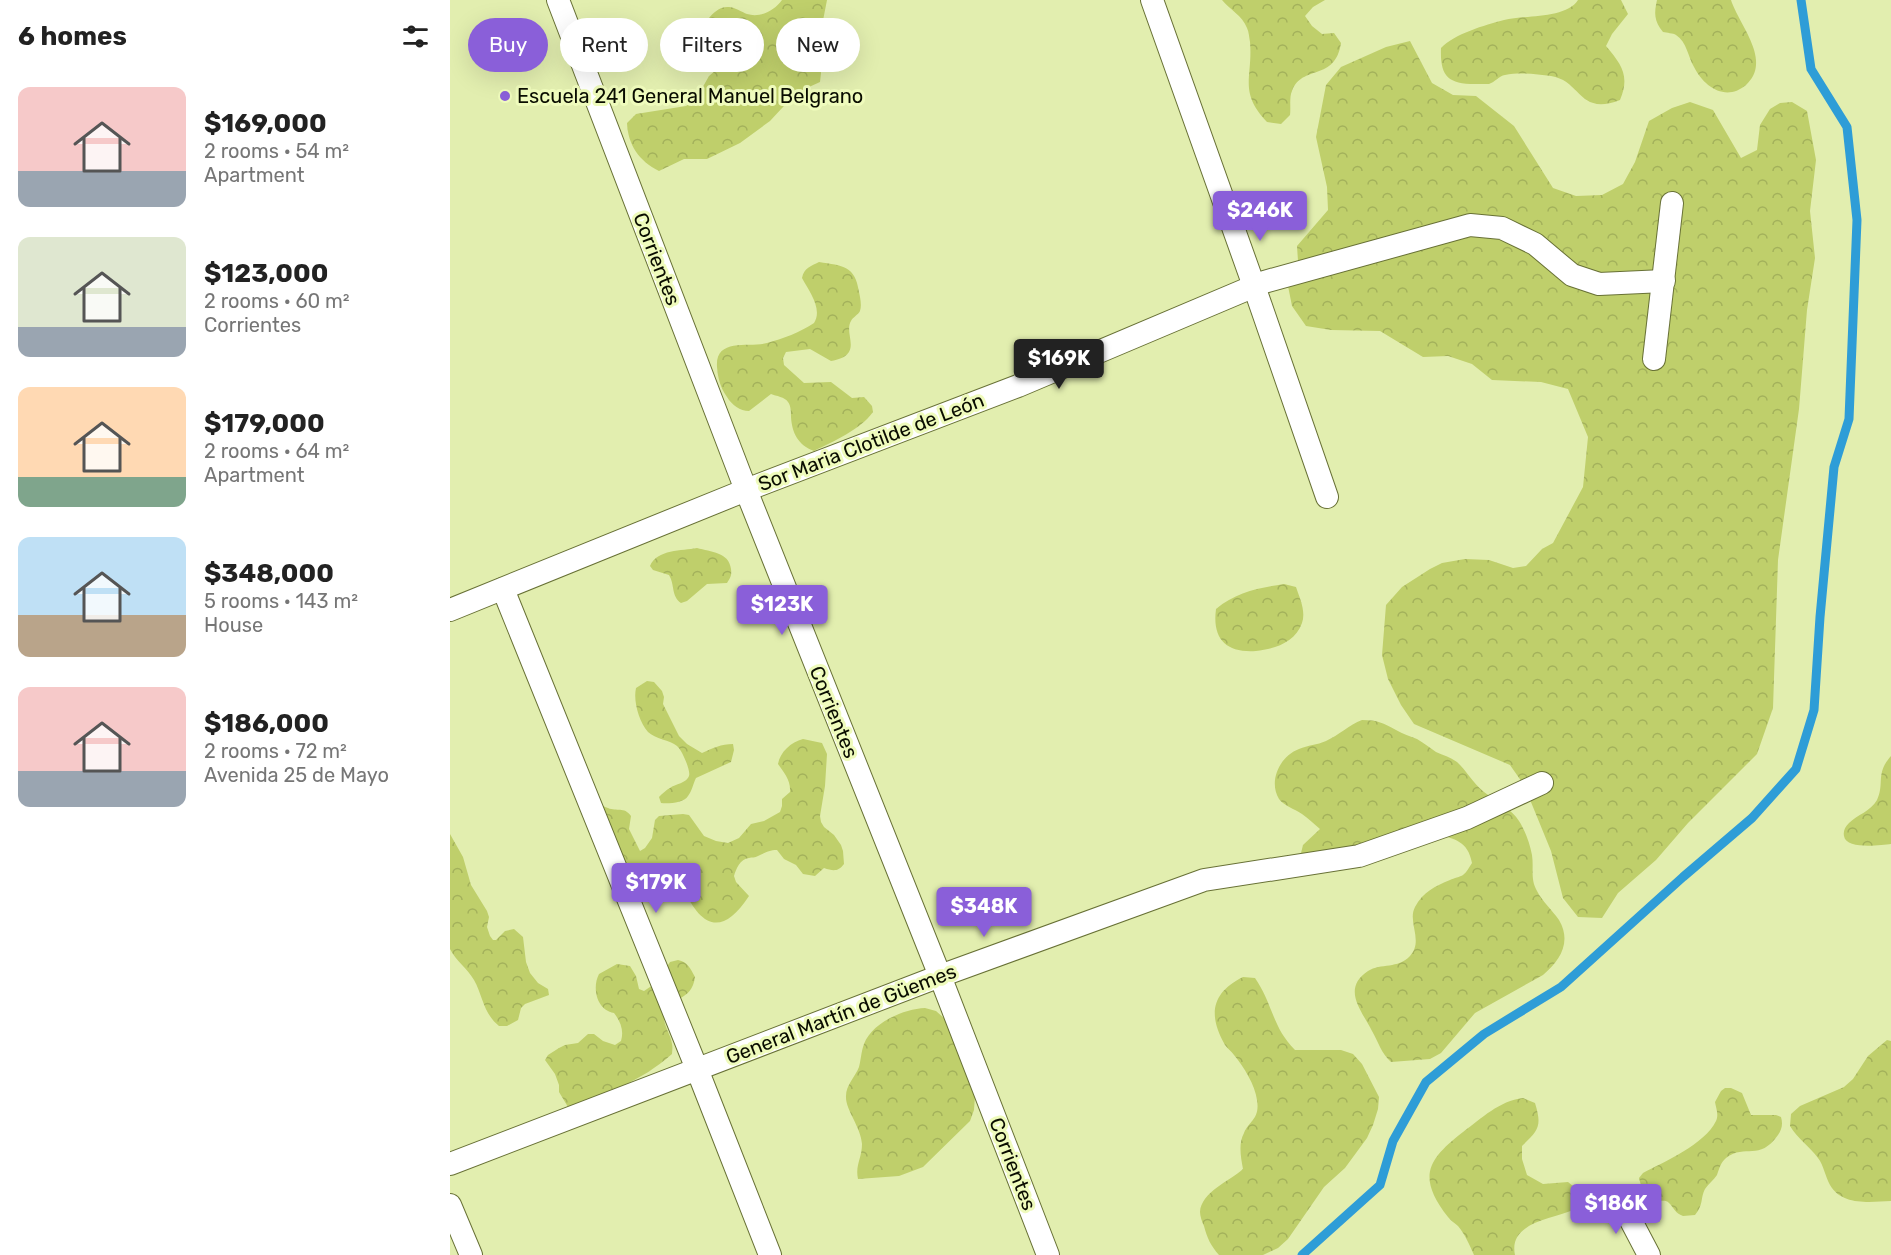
<!DOCTYPE html>
<html lang="en">
<head>
<meta charset="utf-8">
<style>
	:root { --surface:#fff; --page:#f6f6f6; --text:#222; --muted:#767676; --accent:#8a5fd9 }
	body { margin:0; font-family:Rubik,sans-serif; background:var(--page); color:var(--text); height:100vh; display:flex; flex-direction:column; font-size:22px; white-space:nowrap }
	* { box-sizing:border-box; margin:0 }
	p { font-size:20px; color:var(--muted) }
	.icon { flex:none; width:33px; height:33px; fill:none; stroke:currentColor; stroke-width:2; stroke-linecap:round; stroke-linejoin:round }
	.map { position:relative; flex:1; overflow:hidden }
	.panel { display:flex; flex-direction:column; background:var(--surface); width:450px }
	.panel>* { flex:none }
	.guide { position:absolute; left:18px; top:18px; width:570px; height:54px; display:flex; gap:12px }
	.price { position:absolute; translate:-50% -51px; padding:0 14px; border-radius:6px; background:var(--accent); color:#fff; font-size:20px; line-height:39px; filter:drop-shadow(0 2px 3px #0008) }
	.price::after { content:''; position:absolute; left:50%; top:36px; width:18px; height:14px; margin-left:-9px; background:inherit; clip-path:polygon(0 0,100% 0,50% 100%) }
	.price.on { background:#222; color:#fff }
	ul { padding:0; list-style:none }
	li { display:flex; align-items:center; gap:18px; height:150px; padding:0 18px }
	li span { display:grid; place-items:center; flex:none; width:168px; height:120px; border-radius:12px; color:#555 }
	li>.icon { margin-inline-start:auto }
	span .icon { width:72px; height:72px; fill:#fffc; stroke-width:1 }
	li b { font-size:26px }
	h2 { display:flex; justify-content:space-between; align-items:center; height:72px; padding:0 18px; font-size:26px }
	.chip { padding:0 21px; border-radius:27px; background:var(--surface); box-shadow:0 6px 24px #0002; font-size:21px; line-height:54px }
	.chip.on { background:var(--accent); color:#fff }
	main { display:flex; flex:1; min-height:0 }
	.map>svg:first-child { display:block }
	.forest { fill:url(#forest-crowns) }
	.lines { fill:none; stroke-linecap:round; stroke-linejoin:round }
	.stream { stroke:#2e9dd7; stroke-width:9 }
	.minor-casing { stroke:#687136; stroke-width:24 }
	.minor { stroke:#fff; stroke-width:22 }
	.poi-dot { fill:#8a5fd9; stroke:#effbbc; stroke-width:2 }
	.labels { text-anchor:middle; dominant-baseline:central; stroke-width:6; stroke-linejoin:round; paint-order:stroke }
	.poi-label { font-size:20px; fill:#0a0d00; stroke:#effbbc; text-anchor:start }
	.street-label { font-size:20px; fill:#0a0d00; stroke:#effbbc }
</style>
</head>
<body>
<main>
<section class="panel">
<h2>6 homes<svg class="icon" aria-label="filters" viewBox="0 0 24 24"><path d="M4 7h16M4 17h16"/><circle cx="9" cy="7" r="2"/><circle cx="15" cy="17" r="2"/></svg></h2>
<ul>
<li><span style="background:linear-gradient(#f6c9c9 70%,#9aa5b1 0)"><svg class="icon" aria-label="home" viewBox="0 0 24 24"><path d="M3 11l9-7 9 7M6 9v11h12V9"/></svg></span><div><b>$169,000</b><p>2 rooms · 54 m²</p><p>Apartment</p></div></li>
<li><span style="background:linear-gradient(#dfe7d0 75%,#9aa5b1 0)"><svg class="icon" aria-label="home" viewBox="0 0 24 24"><path d="M3 11l9-7 9 7M6 9v11h12V9"/></svg></span><div><b>$123,000</b><p>2 rooms · 60 m²</p><p>Corrientes</p></div></li>
<li><span style="background:linear-gradient(#ffd9b3 75%,#7fa58c 0)"><svg class="icon" aria-label="home" viewBox="0 0 24 24"><path d="M3 11l9-7 9 7M6 9v11h12V9"/></svg></span><div><b>$179,000</b><p>2 rooms · 64 m²</p><p>Apartment</p></div></li>
<li><span style="background:linear-gradient(#bfe0f5 65%,#b9a48a 0)"><svg class="icon" aria-label="home" viewBox="0 0 24 24"><path d="M3 11l9-7 9 7M6 9v11h12V9"/></svg></span><div><b>$348,000</b><p>5 rooms · 143 m²</p><p>House</p></div></li>
<li><span style="background:linear-gradient(#f6c9c9 70%,#9aa5b1 0)"><svg class="icon" aria-label="home" viewBox="0 0 24 24"><path d="M3 11l9-7 9 7M6 9v11h12V9"/></svg></span><div><b>$186,000</b><p>2 rooms · 72 m²</p><p>Avenida 25 de Mayo</p></div></li>
</ul>
</section>
<div class="map">
<svg width="1441" height="1255" viewBox="0 0 1441 1255">
	<defs>
		<pattern id="forest-crowns" width="20" height="18" patternUnits="userSpaceOnUse" patternTransform="scale(1.5)"><rect width="20" height="18" fill="#bfcf6b"/><path d="M2 6a3 3 0 1 1 6 0M12 15a3 3 0 1 1 6 0" fill="none" stroke="#a3b15b"/></pattern>
	</defs>
	<rect width="100%" height="100%" fill="#e2eeaf"/>
	<!-- forest -->
	<g class="forest">
		<path d="M332,0H377L368,46L371,73L370,82L346,93L320,121L290,143L257,159H234L209,171C189,161 178,145 177,123L186,114L236,106L246,99L259,76L279,59L277,47L258,19C263,13 270,6 279,7C284,7 292,12 297,14C310,18 324,11 332,0Z"/>
		<path d="M772,0H875L863,7L855,16L862,26L872,34L884,33L891,43C885,82 852,64 842,91C839,97 841,108 840,115L831,124L817,122C788,91 803,78 800,42C799,37 799,32 797,28C792,15 780,10 772,0Z"/>
		<path d="M1128,0H1171L1178,14L1162,34L1156,46C1172,65 1180,76 1170,100C1128,116 1132,81 1101,76C1087,74 1069,72 1055,75C1049,76 1045,82 1039,84C1034,84 1029,84 1025,84C997,84 990,75 991,48C1004,34 1035,25 1054,20C1074,15 1116,19 1128,0Z"/>
		<path d="M1207,0H1281C1289,25 1323,61 1296,85C1276,102 1254,87 1244,67C1238,57 1237,42 1226,35C1223,33 1217,33 1213,32C1204,21 1204,13 1207,0Z"/>
		<path d="M960,41L982,83L1003,95L1026,96L1064,126L1103,188L1126,196L1152,195L1173,184L1185,162L1199,121L1222,108L1240,102L1263,110L1291,158L1307,150L1310,125L1320,109L1330,103L1342,102L1357,111L1366,160L1360,211L1365,258L1357,310L1349,409L1328,560L1323,708L1307,754L1238,823L1206,860L1168,893L1152,918L1128,917L1113,898L1101,851L1074,785L1060,765L964,724L951,705L938,679L932,655L936,605L952,587L980,569L992,563L1015,559L1039,560L1063,568L1076,566L1092,549L1103,543L1133,487L1138,437L1118,389L1091,382L1042,380L1022,364L998,356L973,357L930,331L881,330L856,326L842,306L837,281L848,261L847,246L878,210L877,187L866,137L876,85L891,67L936,47Z"/>
		<path d="M369,262C393,266 405,265 409,292C410,297 412,305 410,311C408,315 403,317 401,321C393,334 415,355 381,361L360,349L336,352L333,358L334,365L354,383L381,382L402,398L414,397L422,406L423,412C410,430 384,441 364,451C348,445 342,433 341,417C341,412 341,406 338,402C335,397 326,396 321,394L299,411C290,411 282,405 277,397C270,387 268,378 267,367C265,337 299,348 317,343C332,339 351,332 364,323C373,309 359,291 352,278C354,268 361,266 369,262Z"/>
		<path d="M247,548C261,552 279,552 281,569C282,576 280,578 277,583L257,584L237,601L231,603C221,596 225,585 219,575L203,570L200,566C207,549 232,551 247,548Z"/>
		<path d="M834,584L846,587C850,599 856,611 852,623C845,643 824,649 806,651C776,653 762,639 766,609C786,592 809,588 834,584Z"/>
		<path d="M197,681L204,682L212,691L214,697L213,704L229,736L237,744L252,753C263,748 271,744 283,744L284,750L281,762L246,778C243,784 242,791 238,796C234,803 218,804 211,803L209,797C212,794 216,790 220,788C225,784 237,783 239,776C241,771 232,750 227,746C220,740 205,739 198,732C189,722 183,701 186,688Z"/>
		<path d="M912,720C928,720 933,723 946,730C953,734 960,736 967,739C974,743 980,748 986,752C993,755 1000,757 1007,762C1016,770 1023,783 1034,792C1045,801 1062,809 1069,821C1075,830 1080,844 1082,855C1084,868 1080,879 1087,891C1092,901 1102,910 1109,920C1122,942 1110,961 1093,975L1025,1013L991,1053L980,1059L941,1062C931,1053 929,1043 922,1031C912,1011 891,989 918,971C931,963 948,969 960,956C974,941 957,922 965,907C973,892 985,886 1000,880C1004,878 1010,877 1013,875C1017,872 1019,867 1022,863C1018,841 1005,839 986,834L930,858L850,857L853,845L870,829C864,824 859,819 852,814C845,809 834,806 829,799C818,781 830,756 849,749C858,745 867,745 876,741C889,735 899,725 912,720Z"/>
		<path d="M353,739L372,743L377,754L375,786L370,816L371,822L374,827L384,835L391,845L393,851L394,864C388,872 383,871 374,868L365,876L353,874L346,865L334,859L327,850C319,850 315,853 308,856C305,858 302,857 299,858C290,859 286,869 284,876L286,882L299,896C273,936 251,929 233,887C230,880 230,872 224,866L188,870L177,875L148,802C151,804 154,807 158,808C167,812 174,806 181,816L179,829L190,851L195,848L202,838L205,820L209,816L233,814L239,815L254,836L266,841L278,843L289,838L301,824L314,821L330,812L332,806V799L340,792C341,780 334,773 328,764C330,752 341,742 353,739Z"/>
		<path d="M1441,756V844C1431,845 1396,850 1394,836C1393,831 1395,827 1399,823C1407,815 1421,811 1427,800C1435,783 1425,774 1441,756Z"/>
		<path d="M0,834L13,857L21,885L37,911L39,917L37,927L40,936L43,940H46L55,931L64,929L73,937L76,962L80,973L88,983L98,989L99,995L75,1004L71,1008L68,1020L57,1026H49C33,1013 33,996 24,980C17,968 6,961 0,949Z"/>
		<path d="M228,960C238,962 240,968 245,977C242,1002 219,997 215,1012C211,1024 221,1033 222,1044C223,1048 222,1051 222,1054C189,1083 158,1092 118,1107L109,1092V1085L105,1074L95,1060L98,1055L109,1048L115,1045L128,1043L138,1034H144L153,1041L165,1045L171,1041C174,1031 171,1022 164,1013C146,1010 142,987 149,974L167,964L180,966L186,976L189,989L194,991L206,983L220,962Z"/>
		<path d="M793,977L805,978C823,1004 822,1027 845,1050H891L903,1054L912,1064L929,1097L928,1109L923,1125L917,1138L895,1168L874,1187L838,1239L828,1248L813,1255H769C761,1246 757,1238 754,1226C752,1222 750,1216 750,1212C751,1192 780,1181 793,1169C791,1158 788,1144 794,1133C800,1120 810,1119 807,1100C805,1085 794,1067 784,1055C781,1051 778,1049 775,1045C758,1015 761,993 793,977Z"/>
		<path d="M475,1008L486,1011L504,1027L525,1096L524,1110L520,1121L473,1167L449,1176L408,1179C405,1165 412,1158 412,1144C411,1127 395,1109 396,1096C396,1085 405,1077 409,1067C411,1060 411,1052 414,1044C422,1023 453,1009 475,1008Z"/>
		<path d="M1437,1040L1441,1041V1201C1420,1202 1392,1206 1380,1185C1375,1176 1374,1166 1368,1158C1360,1147 1348,1139 1340,1126L1341,1114L1350,1106L1394,1087L1403,1079L1418,1056Z"/>
		<path d="M1275,1088H1281L1292,1093L1301,1115H1326L1331,1117C1333,1124 1332,1129 1328,1135C1309,1162 1296,1143 1276,1158C1271,1162 1269,1169 1267,1175C1264,1180 1258,1184 1255,1189C1250,1199 1254,1204 1245,1215L1233,1216C1225,1213 1224,1208 1219,1203C1216,1200 1213,1201 1210,1201C1196,1200 1192,1190 1189,1178L1193,1173C1214,1162 1255,1144 1266,1121C1269,1115 1266,1108 1265,1102L1271,1091Z"/>
		<path d="M1073,1098L1085,1103C1092,1126 1089,1130 1072,1146V1159L1077,1175L1093,1184L1118,1182L1123,1186L1127,1197L1123,1210C1103,1219 1058,1222 1065,1255H1024C1020,1246 1015,1234 1008,1226C1005,1223 1001,1221 998,1217C967,1177 977,1160 1013,1132C1032,1118 1049,1101 1073,1098Z"/>
	</g>
	<g class="lines">
		<!-- stream -->
		<path class="stream" d="M852,1255L930,1185L943,1141L976,1082L1034,1034L1111,987L1233,877L1302,818L1346,769L1364,710L1370,617L1384,467L1399,419L1407,220L1397,127L1361,69L1351,0"/>
		<defs>
			<g id="minor">
				<path d="M108,0L296,490L490,976L598,1255"/>
				<path d="M702,0L804,286L877,497"/>
				<path d="M1204,359L1222,203"/>
				<path d="M53,589L247,1069L320,1255"/>
				<path d="M0,610L296,490L568,386L814,282L1020,225L1052,228L1085,244L1122,275L1149,284L1214,281"/>
				<path d="M0,1164L490,976L754,880L909,856L1017,818L1092,783"/>
				<path d="M1168,1196L1199,1255"/>
				<path d="M0,1205L21,1255"/>
			</g>
		</defs>
		<!-- minor casing -->
		<use href="#minor" class="minor-casing"/>
		<!-- minor -->
		<use href="#minor" class="minor"/>
	</g>
	<!-- markers -->
	<circle class="poi-dot" cx="55" cy="96" r="6"/>
	<g class="labels">
		<!-- poi labels -->
		<g class="poi-label">
			<text x="67" y="96">Escuela 241 General Manuel Belgrano</text>
		</g>
		<!-- street labels -->
		<g class="street-label">
			<text transform="translate(207 259) rotate(69)">Corrientes</text>
			<text transform="translate(421 442) rotate(-21)">Sor Maria Clotilde de León</text>
			<text transform="translate(384 712) rotate(68)">Corrientes</text>
			<text transform="translate(391 1014) rotate(-21)">General Martín de Güemes</text>
			<text transform="translate(563 1164) rotate(69)">Corrientes</text>
		</g>
	</g>
</svg>
<b class="price" style="left:810px;top:242px">$246K</b>
<b class="price on" style="left:609px;top:390px">$169K</b>
<b class="price" style="left:332px;top:636px">$123K</b>
<b class="price" style="left:206px;top:914px">$179K</b>
<b class="price" style="left:534px;top:938px">$348K</b>
<b class="price" style="left:1166px;top:1235px">$186K</b>
<div class="guide">
<a class="chip on">Buy</a>
<a class="chip">Rent</a>
<a class="chip">Filters</a>
<a class="chip">New</a>
</div>
</div>
</main>
</body>
</html>
